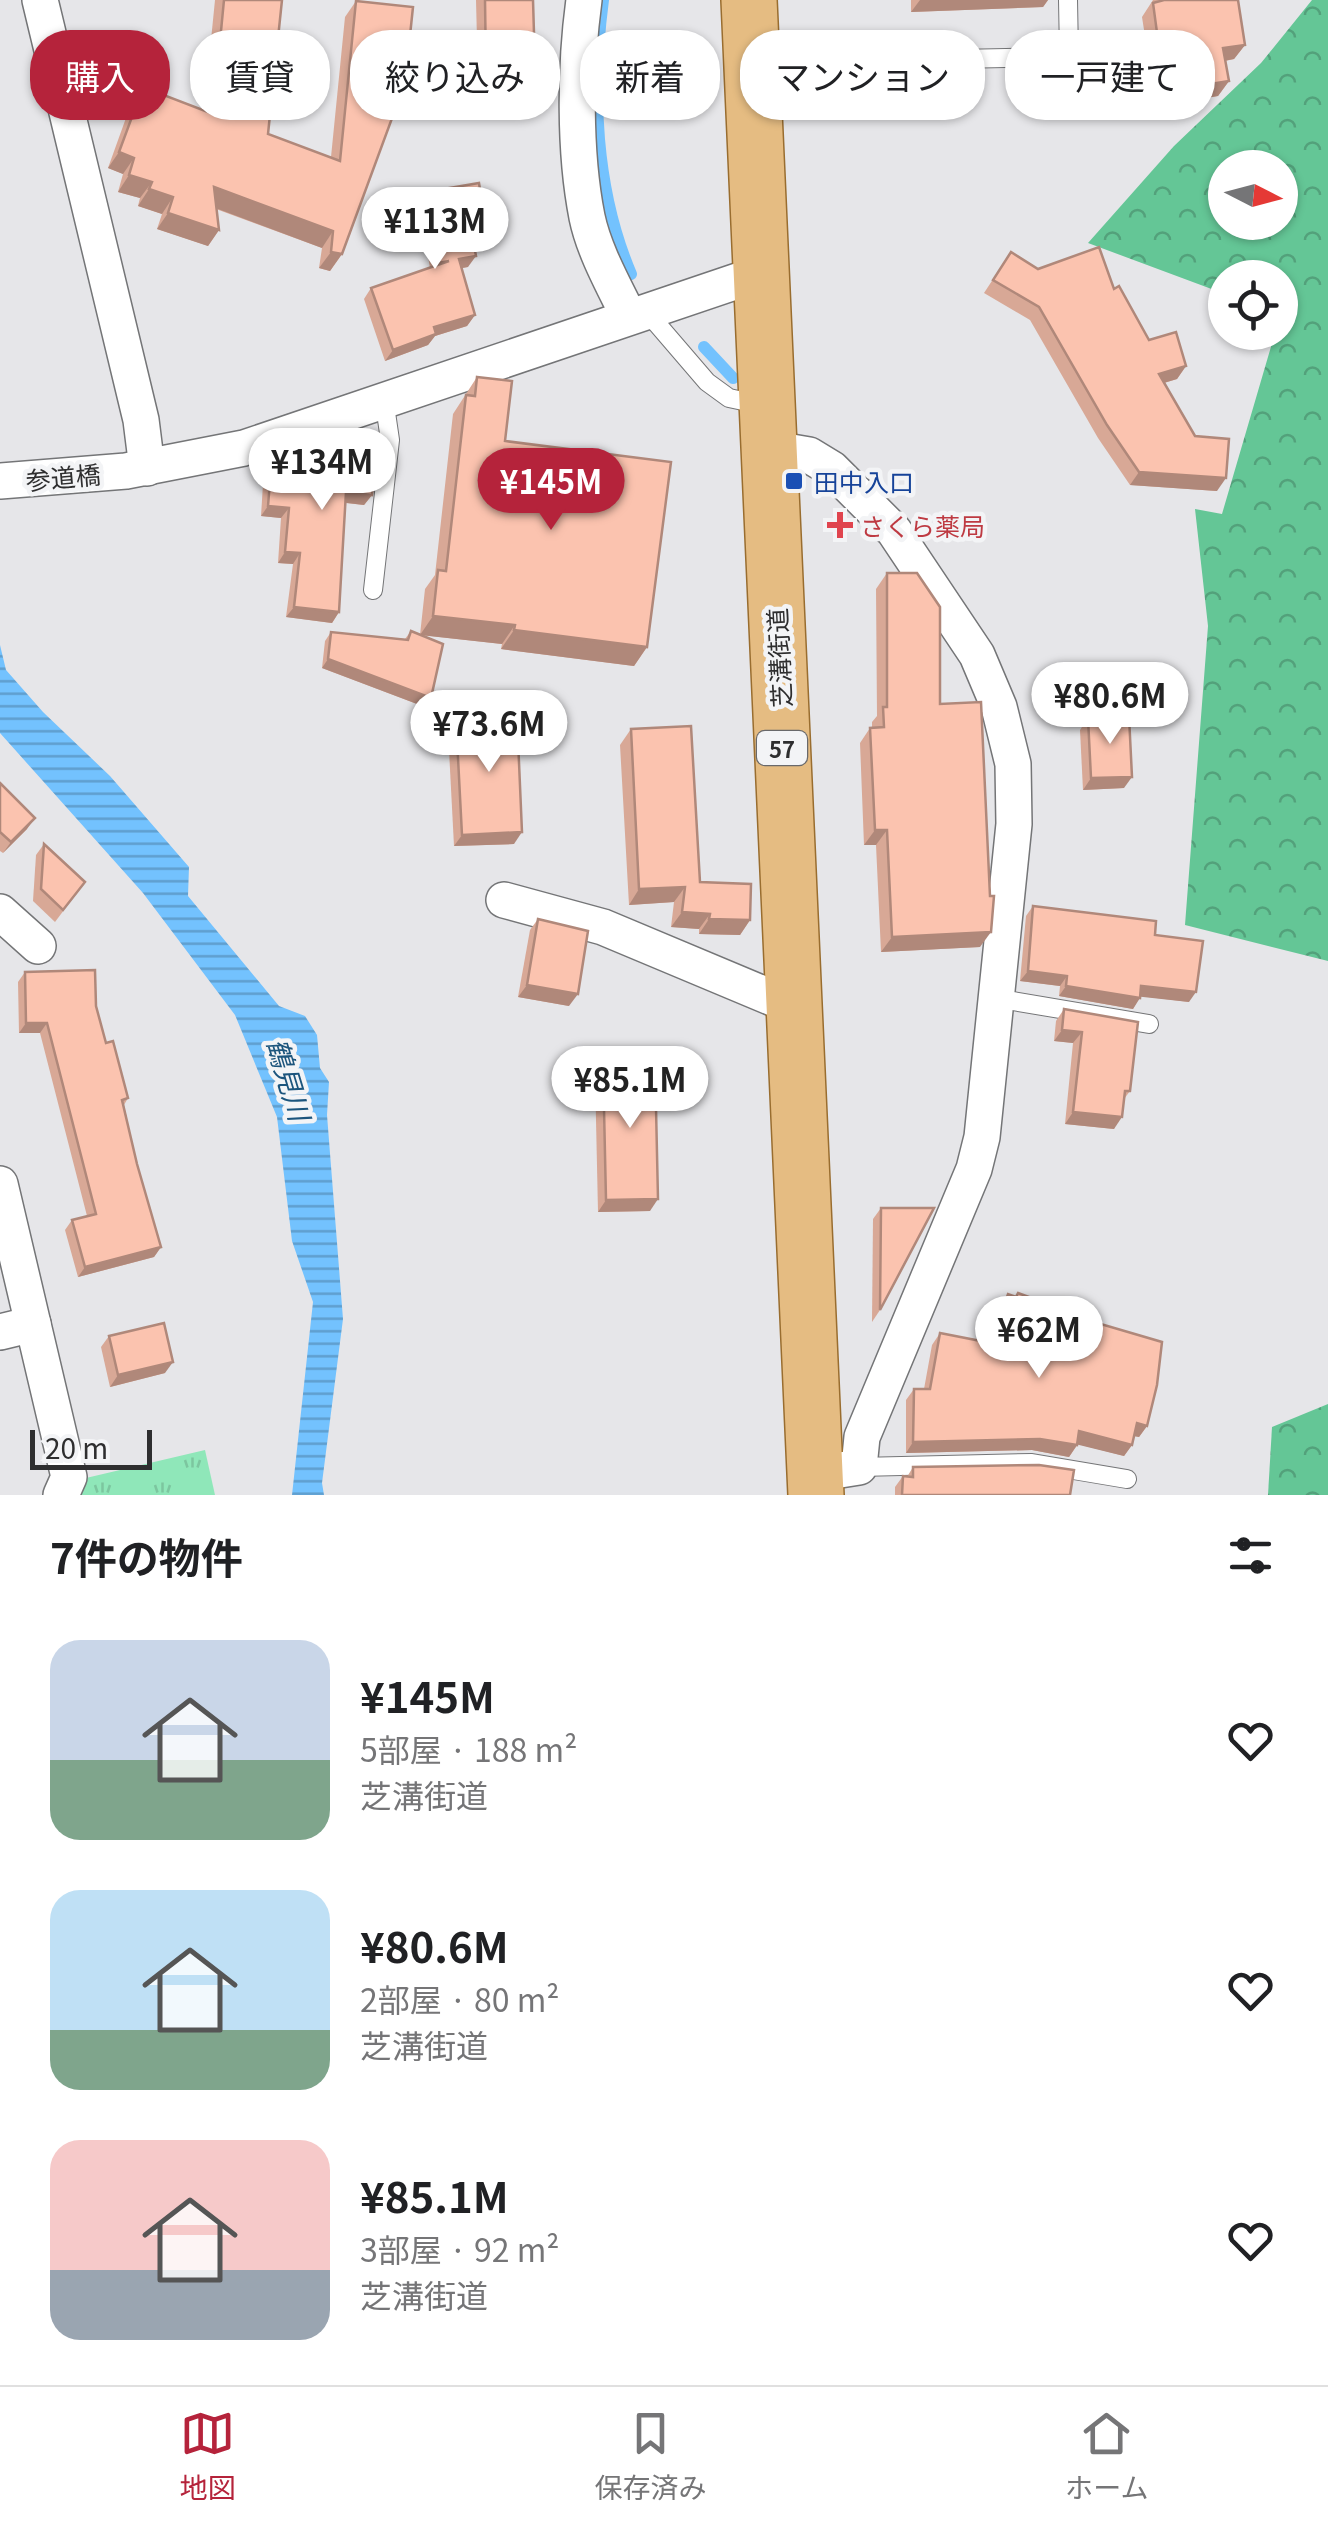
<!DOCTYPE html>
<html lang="ja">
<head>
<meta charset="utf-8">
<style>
	:root { --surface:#fff; --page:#f2f2f2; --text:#202124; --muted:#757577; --line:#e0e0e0; --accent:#b5233b }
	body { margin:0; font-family:Georgia,"Noto Sans JP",serif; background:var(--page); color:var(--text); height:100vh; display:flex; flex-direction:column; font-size:38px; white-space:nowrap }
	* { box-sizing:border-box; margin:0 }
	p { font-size:32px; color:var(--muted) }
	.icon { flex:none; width:55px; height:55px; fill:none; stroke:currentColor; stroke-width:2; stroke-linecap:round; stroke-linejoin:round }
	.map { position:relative; height:1495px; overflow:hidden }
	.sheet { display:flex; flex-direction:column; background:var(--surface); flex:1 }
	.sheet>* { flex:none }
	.banner { position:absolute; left:30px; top:30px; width:1270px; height:90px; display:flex; gap:20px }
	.needle { width:65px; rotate:96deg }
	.controls { position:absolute; left:1208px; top:150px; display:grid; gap:20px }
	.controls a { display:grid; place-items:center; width:90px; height:90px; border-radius:50%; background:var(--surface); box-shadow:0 2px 8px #0004; font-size:50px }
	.scale { position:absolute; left:30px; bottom:25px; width:122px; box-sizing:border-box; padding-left:10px; border:5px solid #2e2e2f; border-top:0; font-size:28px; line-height:35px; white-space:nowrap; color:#2e2e2f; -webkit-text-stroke:8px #f3f4f6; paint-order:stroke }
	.price { position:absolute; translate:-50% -85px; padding:0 22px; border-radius:35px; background:#fff; color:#222; font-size:32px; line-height:65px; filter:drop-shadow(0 2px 5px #0008) }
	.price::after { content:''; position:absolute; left:50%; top:60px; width:30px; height:22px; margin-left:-15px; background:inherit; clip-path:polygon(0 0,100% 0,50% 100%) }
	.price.on { background:var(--accent); color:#fff }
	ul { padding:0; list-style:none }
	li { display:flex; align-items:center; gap:30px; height:250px; padding:0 50px }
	li span { display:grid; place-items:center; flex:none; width:280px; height:200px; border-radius:30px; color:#555 }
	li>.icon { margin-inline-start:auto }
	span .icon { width:120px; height:120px; fill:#fffc; stroke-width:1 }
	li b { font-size:42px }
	h2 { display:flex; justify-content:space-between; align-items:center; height:120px; padding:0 50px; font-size:42px }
	.chip { padding:0 35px; border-radius:40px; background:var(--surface); box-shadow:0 2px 8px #0004; font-size:35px; line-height:90px }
	.chip.on { background:var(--accent); color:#fff }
	.tabs { display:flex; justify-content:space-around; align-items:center; height:140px; border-top:2px solid var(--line); background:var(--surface); font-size:28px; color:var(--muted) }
	.tabs a { display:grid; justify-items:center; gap:5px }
	.tabs .on { color:var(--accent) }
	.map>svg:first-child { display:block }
	.forest { fill:url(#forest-crowns); fill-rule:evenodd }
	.park { fill:url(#park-tufts) }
	.water { fill:url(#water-rules) }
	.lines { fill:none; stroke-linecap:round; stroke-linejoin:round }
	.stream { stroke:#73c2fe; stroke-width:12 }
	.service-casing { stroke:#747577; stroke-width:20 }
	.minor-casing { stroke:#747577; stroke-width:38 }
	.primary-casing { stroke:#996d2f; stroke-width:58 }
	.service { stroke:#fff; stroke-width:18 }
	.minor { stroke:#fff; stroke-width:35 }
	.primary { stroke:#e5bc82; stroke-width:55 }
	.wall { fill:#d8a896 }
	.shaded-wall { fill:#b0887a }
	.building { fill:#fbc3af; stroke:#b0887a; stroke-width:2.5 }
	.transit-dot { fill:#1a4fb4; stroke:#f3f4f6; stroke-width:4 }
	.health-dot { fill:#e0444e; stroke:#f3f4f6; stroke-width:4 }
	.labels { text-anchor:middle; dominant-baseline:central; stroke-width:9; stroke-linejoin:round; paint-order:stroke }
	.shield { fill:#f3f4f6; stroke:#69696b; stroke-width:2.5 }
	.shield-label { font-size:22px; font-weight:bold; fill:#2e2e2f }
	.street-label { font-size:25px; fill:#2e2e2f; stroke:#f3f4f6 }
	.transit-label { font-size:25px; fill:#164399; stroke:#f3f4f6; text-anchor:start }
	.health-label { font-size:25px; fill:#be3a42; stroke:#f3f4f6; text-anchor:start }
	.water-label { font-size:28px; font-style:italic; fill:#1c557d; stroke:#f3f4f6 }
</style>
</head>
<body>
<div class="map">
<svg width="1328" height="1495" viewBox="0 0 1328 1495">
	<defs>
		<pattern id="forest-crowns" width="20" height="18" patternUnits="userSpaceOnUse" patternTransform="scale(2.5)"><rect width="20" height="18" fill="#64c696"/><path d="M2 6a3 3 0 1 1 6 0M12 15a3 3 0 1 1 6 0" fill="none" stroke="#53a17b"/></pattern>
		<pattern id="park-tufts" width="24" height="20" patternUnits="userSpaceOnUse" patternTransform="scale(2.5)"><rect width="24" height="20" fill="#8fe7b9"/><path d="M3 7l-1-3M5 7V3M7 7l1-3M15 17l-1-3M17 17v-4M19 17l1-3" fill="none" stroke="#7cc69f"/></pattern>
		<pattern id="water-rules" width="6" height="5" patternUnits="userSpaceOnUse" patternTransform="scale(2.5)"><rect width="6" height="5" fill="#73c2fe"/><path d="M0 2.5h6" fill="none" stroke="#5f9ece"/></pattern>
	</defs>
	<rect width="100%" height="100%" fill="#e6e6e9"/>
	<!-- forest -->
	<g class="forest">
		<path d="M1312,0H1328V961L1185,925L1208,626L1195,509L1222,514L1275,333L1280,332V278H1225V294L1088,243L1174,146L1261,63ZM1225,168H1280V222H1225Z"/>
		<path d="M1328,1404V1495H1268L1272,1427Z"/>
	</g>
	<!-- park -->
	<path class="park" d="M205,1450L215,1495H78L86,1478Z"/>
	<!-- water -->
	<path class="water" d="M0,645L6,670L43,712L110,776L189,867L188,896L279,1006L305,1016L317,1035L320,1068L329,1082L327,1115L343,1319L322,1483L324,1495H292L313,1302L292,1241L277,1117L235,1015L143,893L0,733Z"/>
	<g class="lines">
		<!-- stream -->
		<g class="stream">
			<path d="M603,0C591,90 595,190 631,274"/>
			<path d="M704,347L733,378"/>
		</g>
		<defs>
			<g id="service">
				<path d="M757,63L1056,57L1069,53L1068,0"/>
				<path d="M646,311L707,382L729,398L762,405"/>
				<path d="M373,590L390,440L384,399"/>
				<path d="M995,998L1149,1024"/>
				<path d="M859,1467L1032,1463L1127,1479"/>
			</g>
			<g id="minor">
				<path d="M40,0L141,420L147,468"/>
				<path d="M584,0C575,66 574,151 587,217C594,251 614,286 629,317"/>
				<path d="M768,448L809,455L832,469L894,531L977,655L999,707L1013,764L1014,824L982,1137L974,1169L862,1437L859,1467L815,1474"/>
				<path d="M0,481L126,471L244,448L761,273"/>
				<path d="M504,900L603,927L794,1007"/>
				<path d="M0,912L38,946"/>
				<path d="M0,1184L69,1477L61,1495"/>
				<path d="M0,1332L33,1324"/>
			</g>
			<path id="primary" d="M749,0L816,1495"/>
		</defs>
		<!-- service casing -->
		<use href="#service" class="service-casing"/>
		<!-- minor casing -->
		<use href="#minor" class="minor-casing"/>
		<!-- primary casing -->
		<use href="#primary" class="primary-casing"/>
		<!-- service -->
		<use href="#service" class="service"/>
		<!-- minor -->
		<use href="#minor" class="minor"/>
		<!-- primary -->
		<use href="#primary" class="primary"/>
	</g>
	<!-- wall -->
	<g class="wall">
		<path d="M215,0H282L268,134L331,157L345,17L356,1L342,254L330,271L319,268L322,248L216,209L219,230L208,246L157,229L162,214L138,206L140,198L118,192L123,174L108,168L131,104L143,87L204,110Z"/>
		<path d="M476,0H533L535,67L527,79L478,80Z"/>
		<path d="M911,0H1048L1043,7L911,12Z"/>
		<path d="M1153,0H1238L1245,45L1234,59L1225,61L1229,81L1218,96L1151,107L1142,55L1147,49L1142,17Z"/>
		<path d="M426,192L477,231L471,232L468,267L461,268L475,315L467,326L435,336L428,345L385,361L364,299L371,288L430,268L419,203Z"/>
		<path d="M1011,252L1038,269L1114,289L1149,340L1186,366L1177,379L1164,383L1217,491L1130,485L1098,438L1030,320L984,293Z"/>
		<path d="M477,377L505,441L647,647L634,666L501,649L502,644L421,635L431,698L425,707L322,668L325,641L331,632L405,639L411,631L420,635L425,589L435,575L453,414Z"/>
		<path d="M341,430L372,495L364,505L346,503L339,612L332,623L286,617L293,564L278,563L281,518L261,516L264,468L272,457L331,463L334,441Z"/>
		<path d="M887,573L940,704L980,947L881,952L876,845H864L860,743L870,728H872V722L877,716L876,589Z"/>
		<path d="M1088,718L1124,788L1083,790L1080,730Z"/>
		<path d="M456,719L514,844L454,846L448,731Z"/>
		<path d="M631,729L700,882L750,920L740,935L699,934V929L671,927L674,902L629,905L620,745Z"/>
		<path d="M0,783L27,829L3,853L0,851Z"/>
		<path d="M44,844L85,882L55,922L33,901L36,855Z"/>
		<path d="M1033,906L1155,935L1189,1002L1140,996L1133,1009L1059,996L1060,986L1020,981L1026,916Z"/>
		<path d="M538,919L569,1006L518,997L530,930Z"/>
		<path d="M25,972L96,1006L106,1043L128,1098L124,1105L137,1164L161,1247L154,1257L78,1277L65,1230L72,1220L87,1216L40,1033H19L18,982Z"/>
		<path d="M1064,1009L1130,1091L1124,1099L1114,1129L1065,1124L1073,1043L1054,1041L1056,1021Z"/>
		<path d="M603,1063L650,1211L598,1212L595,1074Z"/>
		<path d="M881,1208L880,1310L872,1322L873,1219Z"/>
		<path d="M1008,1294L1063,1313L1147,1426L1139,1437L1134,1436L1132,1445L1124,1456L1078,1444L1069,1457L1032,1450L906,1453V1400L914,1389H924L932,1345L940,1333L987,1342L1000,1306Z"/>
		<path d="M109,1336L165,1373L110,1387L101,1347Z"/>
		<path d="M913,1467L1070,1495H895V1487L903,1476L907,1477Z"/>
	</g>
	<!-- shaded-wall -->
	<g class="shaded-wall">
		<path d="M920,0H1048L1043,7L911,12Z"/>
		<path d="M1245,45L1234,59L1213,63L1223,48Z"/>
		<path d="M535,67L527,79L478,80L486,68Z"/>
		<path d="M1229,81L1218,96L1151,107L1161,92Z"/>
		<path d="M119,152L134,158L123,174L108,168Z"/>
		<path d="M129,175L152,182L140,198L118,192Z"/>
		<path d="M214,187L333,231L322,248L202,203Z"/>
		<path d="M149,189L173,197L162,214L138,206Z"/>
		<path d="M168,213L219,230L208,246L157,229Z"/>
		<path d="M485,220L477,231L462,233L470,223Z"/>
		<path d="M331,252L342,254L330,271L319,268Z"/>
		<path d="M476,256L468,267L451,270L459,259Z"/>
		<path d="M475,315L467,326L435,336L428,345L385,361L393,350L434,327Z"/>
		<path d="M1186,366L1177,379L1150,387L1159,374Z"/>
		<path d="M1139,472L1226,478L1217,491L1130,485Z"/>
		<path d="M346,492L372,495L364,505L339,502Z"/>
		<path d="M268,506L289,508L281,518L261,516Z"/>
		<path d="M285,552L300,553L293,564L278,563Z"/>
		<path d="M294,607L339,612L332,623L286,617Z"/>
		<path d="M433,616L515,625L502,644L420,635Z"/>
		<path d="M514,630L647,647L634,666L501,649Z"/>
		<path d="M328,659L431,698L425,707L322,668Z"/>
		<path d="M1132,777L1124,788L1083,790L1091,778Z"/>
		<path d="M35,818L27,829L3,853L11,842Z"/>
		<path d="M875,830H887L876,845H864Z"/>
		<path d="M522,832L514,844L454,846L462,835Z"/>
		<path d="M685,887L674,902L629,905L639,889Z"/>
		<path d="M682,912L710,914L699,929L671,927Z"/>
		<path d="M709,919L750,920L740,935L699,934Z"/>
		<path d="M991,932L980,947L881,952L892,937Z"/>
		<path d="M1028,971L1067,976L1060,986L1020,981Z"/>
		<path d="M527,985L578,994L569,1006L518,997Z"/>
		<path d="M1066,986L1140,998L1133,1009L1059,996Z"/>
		<path d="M1141,986L1196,992L1189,1002L1134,996Z"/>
		<path d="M26,1023H47L40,1033H19Z"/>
		<path d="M1062,1030L1082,1032L1073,1043L1054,1041Z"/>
		<path d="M1073,1112L1122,1117L1114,1129L1065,1124Z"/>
		<path d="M658,1199L650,1211L598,1212L606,1200Z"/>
		<path d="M161,1247L154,1257L78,1277L85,1267Z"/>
		<path d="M173,1362L165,1373L110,1387L118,1375Z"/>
		<path d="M1137,1423L1147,1426L1139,1437L1129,1435Z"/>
		<path d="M1079,1431L1132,1445L1124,1456L1071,1443Z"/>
		<path d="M1040,1439L1077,1445L1069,1457L1032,1450L906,1453L913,1442Z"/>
	</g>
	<!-- building -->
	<g class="building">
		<path d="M224,0H282L268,134L340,161L356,1L413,7L405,83L342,254L331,252L333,231L214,187L219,230L168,213L173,197L149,189L152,182L129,175L134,158L119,152L143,87L213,114Z"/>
		<path d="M485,0H533L535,67L486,68Z"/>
		<path d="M1164,0H1238L1245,45L1223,48L1229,81L1161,92L1153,40H1158L1153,3Z"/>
		<path d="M479,183L485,220L470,223L476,256L459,259L475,315L434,327L436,334L393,350L371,288L449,261L438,263L426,192Z"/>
		<path d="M1099,247L1114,289L1119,286L1149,340L1176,332L1186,366L1159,374L1195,436L1229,439L1226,478L1139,472L1107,425L1039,307L993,280L1011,252L1038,269Z"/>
		<path d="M477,377L512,381L505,441L671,462L647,647L514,630L515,625L433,616L438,570L446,571L466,395L475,396Z"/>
		<path d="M341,430L379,434L372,495L346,492L339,612L294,607L300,553L285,552L289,508L268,506L272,457L337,463Z"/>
		<path d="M887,573H917L940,607V704L981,702L990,896H994L991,932L892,937L887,830H875L870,728L884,727L883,707H887Z"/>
		<path d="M411,631L443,644L431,698L328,659L331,632L408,640Z"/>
		<path d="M517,716L522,832L462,835L456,719Z"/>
		<path d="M1129,716L1132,777L1091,778L1088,718Z"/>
		<path d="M691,726L700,882L751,884L750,920L709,919L710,914L682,912L685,887L639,889L631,729Z"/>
		<path d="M0,783L35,818L11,842L0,832Z"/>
		<path d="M44,844L85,882L63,910L41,889Z"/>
		<path d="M1033,906L1156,921L1155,935L1203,941L1196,992L1141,986L1140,998L1066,986L1067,976L1028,971Z"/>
		<path d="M538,919L588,931L578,994L527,985Z"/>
		<path d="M95,970L96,1006L106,1043L113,1041L128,1098L122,1100L137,1164L161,1247L85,1267L72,1220L96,1214L47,1023H26L25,972Z"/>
		<path d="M1064,1009L1138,1022L1130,1091H1125L1122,1117L1073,1112L1082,1032L1062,1030Z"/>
		<path d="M655,1062L658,1199L606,1200L603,1063Z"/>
		<path d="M881,1208H934L880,1310Z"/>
		<path d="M1018,1293L1064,1310L1063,1313L1162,1342L1157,1385L1147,1426L1137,1423L1132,1445L1079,1431L1077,1445L1040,1439L913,1442L914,1389H930L940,1333L991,1343L1008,1294L1016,1297Z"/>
		<path d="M164,1323L173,1362L118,1375L109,1336Z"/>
		<path d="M1039,1465L1074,1470L1070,1495H902L903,1476L913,1477V1467Z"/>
	</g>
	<!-- markers -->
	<rect class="transit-dot" x="784" y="471" width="20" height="20" rx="5"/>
	<path class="health-dot" d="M835 510h10v10h10v10h-10v10h-10v-10h-10v-10h10z"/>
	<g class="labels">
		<!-- shield labels -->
		<rect class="shield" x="757" y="731" width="50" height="34" rx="8"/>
		<g class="shield-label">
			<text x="782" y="748">57</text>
		</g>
		<!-- street labels -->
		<g class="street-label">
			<text transform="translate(63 476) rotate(-5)">参道橋</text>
			<text transform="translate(778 658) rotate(-93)">芝溝街道</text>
		</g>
		<!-- transit labels -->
		<g class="transit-label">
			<text x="814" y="481">田中入口</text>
		</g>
		<!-- health labels -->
		<g class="health-label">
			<text x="860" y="525">さくら薬局</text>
		</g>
		<!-- water labels -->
		<g class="water-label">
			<text transform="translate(290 1079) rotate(73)">鶴見川</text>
		</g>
	</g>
</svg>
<div class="controls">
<a><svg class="needle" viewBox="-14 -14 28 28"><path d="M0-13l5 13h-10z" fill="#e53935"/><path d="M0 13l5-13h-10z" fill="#757577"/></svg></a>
<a><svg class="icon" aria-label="locate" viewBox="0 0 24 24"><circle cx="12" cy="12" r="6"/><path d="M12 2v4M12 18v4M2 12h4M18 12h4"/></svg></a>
</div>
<div class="scale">20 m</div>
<b class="price" style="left:435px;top:272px">¥113M</b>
<b class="price" style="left:322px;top:513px">¥134M</b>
<b class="price on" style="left:551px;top:533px">¥145M</b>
<b class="price" style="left:1110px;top:747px">¥80.6M</b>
<b class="price" style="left:489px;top:775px">¥73.6M</b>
<b class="price" style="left:630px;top:1131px">¥85.1M</b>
<b class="price" style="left:1039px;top:1381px">¥62M</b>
<div class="banner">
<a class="chip on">購入</a>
<a class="chip">賃貸</a>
<a class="chip">絞り込み</a>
<a class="chip">新着</a>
<a class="chip">マンション</a>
<a class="chip">一戸建て</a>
</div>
</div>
<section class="sheet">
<h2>7件の物件<svg class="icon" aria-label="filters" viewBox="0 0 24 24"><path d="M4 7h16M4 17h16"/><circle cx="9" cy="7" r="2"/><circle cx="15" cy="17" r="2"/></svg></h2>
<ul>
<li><span style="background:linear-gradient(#c9d6e8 60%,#7fa58c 0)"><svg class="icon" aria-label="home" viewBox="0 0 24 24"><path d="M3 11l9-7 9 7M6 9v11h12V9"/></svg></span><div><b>¥145M</b><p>5部屋 · 188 m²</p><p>芝溝街道</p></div><svg class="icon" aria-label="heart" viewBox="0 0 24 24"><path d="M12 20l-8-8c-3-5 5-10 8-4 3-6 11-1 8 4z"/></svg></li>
<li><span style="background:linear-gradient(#bfe0f5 70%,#7fa58c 0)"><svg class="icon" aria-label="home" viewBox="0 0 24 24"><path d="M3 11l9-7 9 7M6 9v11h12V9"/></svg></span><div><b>¥80.6M</b><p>2部屋 · 80 m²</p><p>芝溝街道</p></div><svg class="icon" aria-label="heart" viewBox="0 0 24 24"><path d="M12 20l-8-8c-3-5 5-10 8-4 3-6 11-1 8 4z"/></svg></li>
<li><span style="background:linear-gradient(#f6c9c9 65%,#9aa5b1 0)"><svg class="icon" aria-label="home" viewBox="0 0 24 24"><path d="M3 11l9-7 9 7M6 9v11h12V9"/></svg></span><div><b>¥85.1M</b><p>3部屋 · 92 m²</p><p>芝溝街道</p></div><svg class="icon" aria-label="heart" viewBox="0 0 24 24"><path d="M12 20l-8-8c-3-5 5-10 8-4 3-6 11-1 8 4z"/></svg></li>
</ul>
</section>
<nav class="tabs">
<a class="on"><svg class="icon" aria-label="map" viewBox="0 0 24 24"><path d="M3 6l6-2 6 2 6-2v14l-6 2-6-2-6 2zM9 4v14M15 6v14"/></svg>地図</a>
<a><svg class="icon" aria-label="saved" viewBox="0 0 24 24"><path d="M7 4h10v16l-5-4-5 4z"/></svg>保存済み</a>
<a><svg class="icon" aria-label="home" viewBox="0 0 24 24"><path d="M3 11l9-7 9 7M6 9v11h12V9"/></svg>ホーム</a>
</nav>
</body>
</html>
